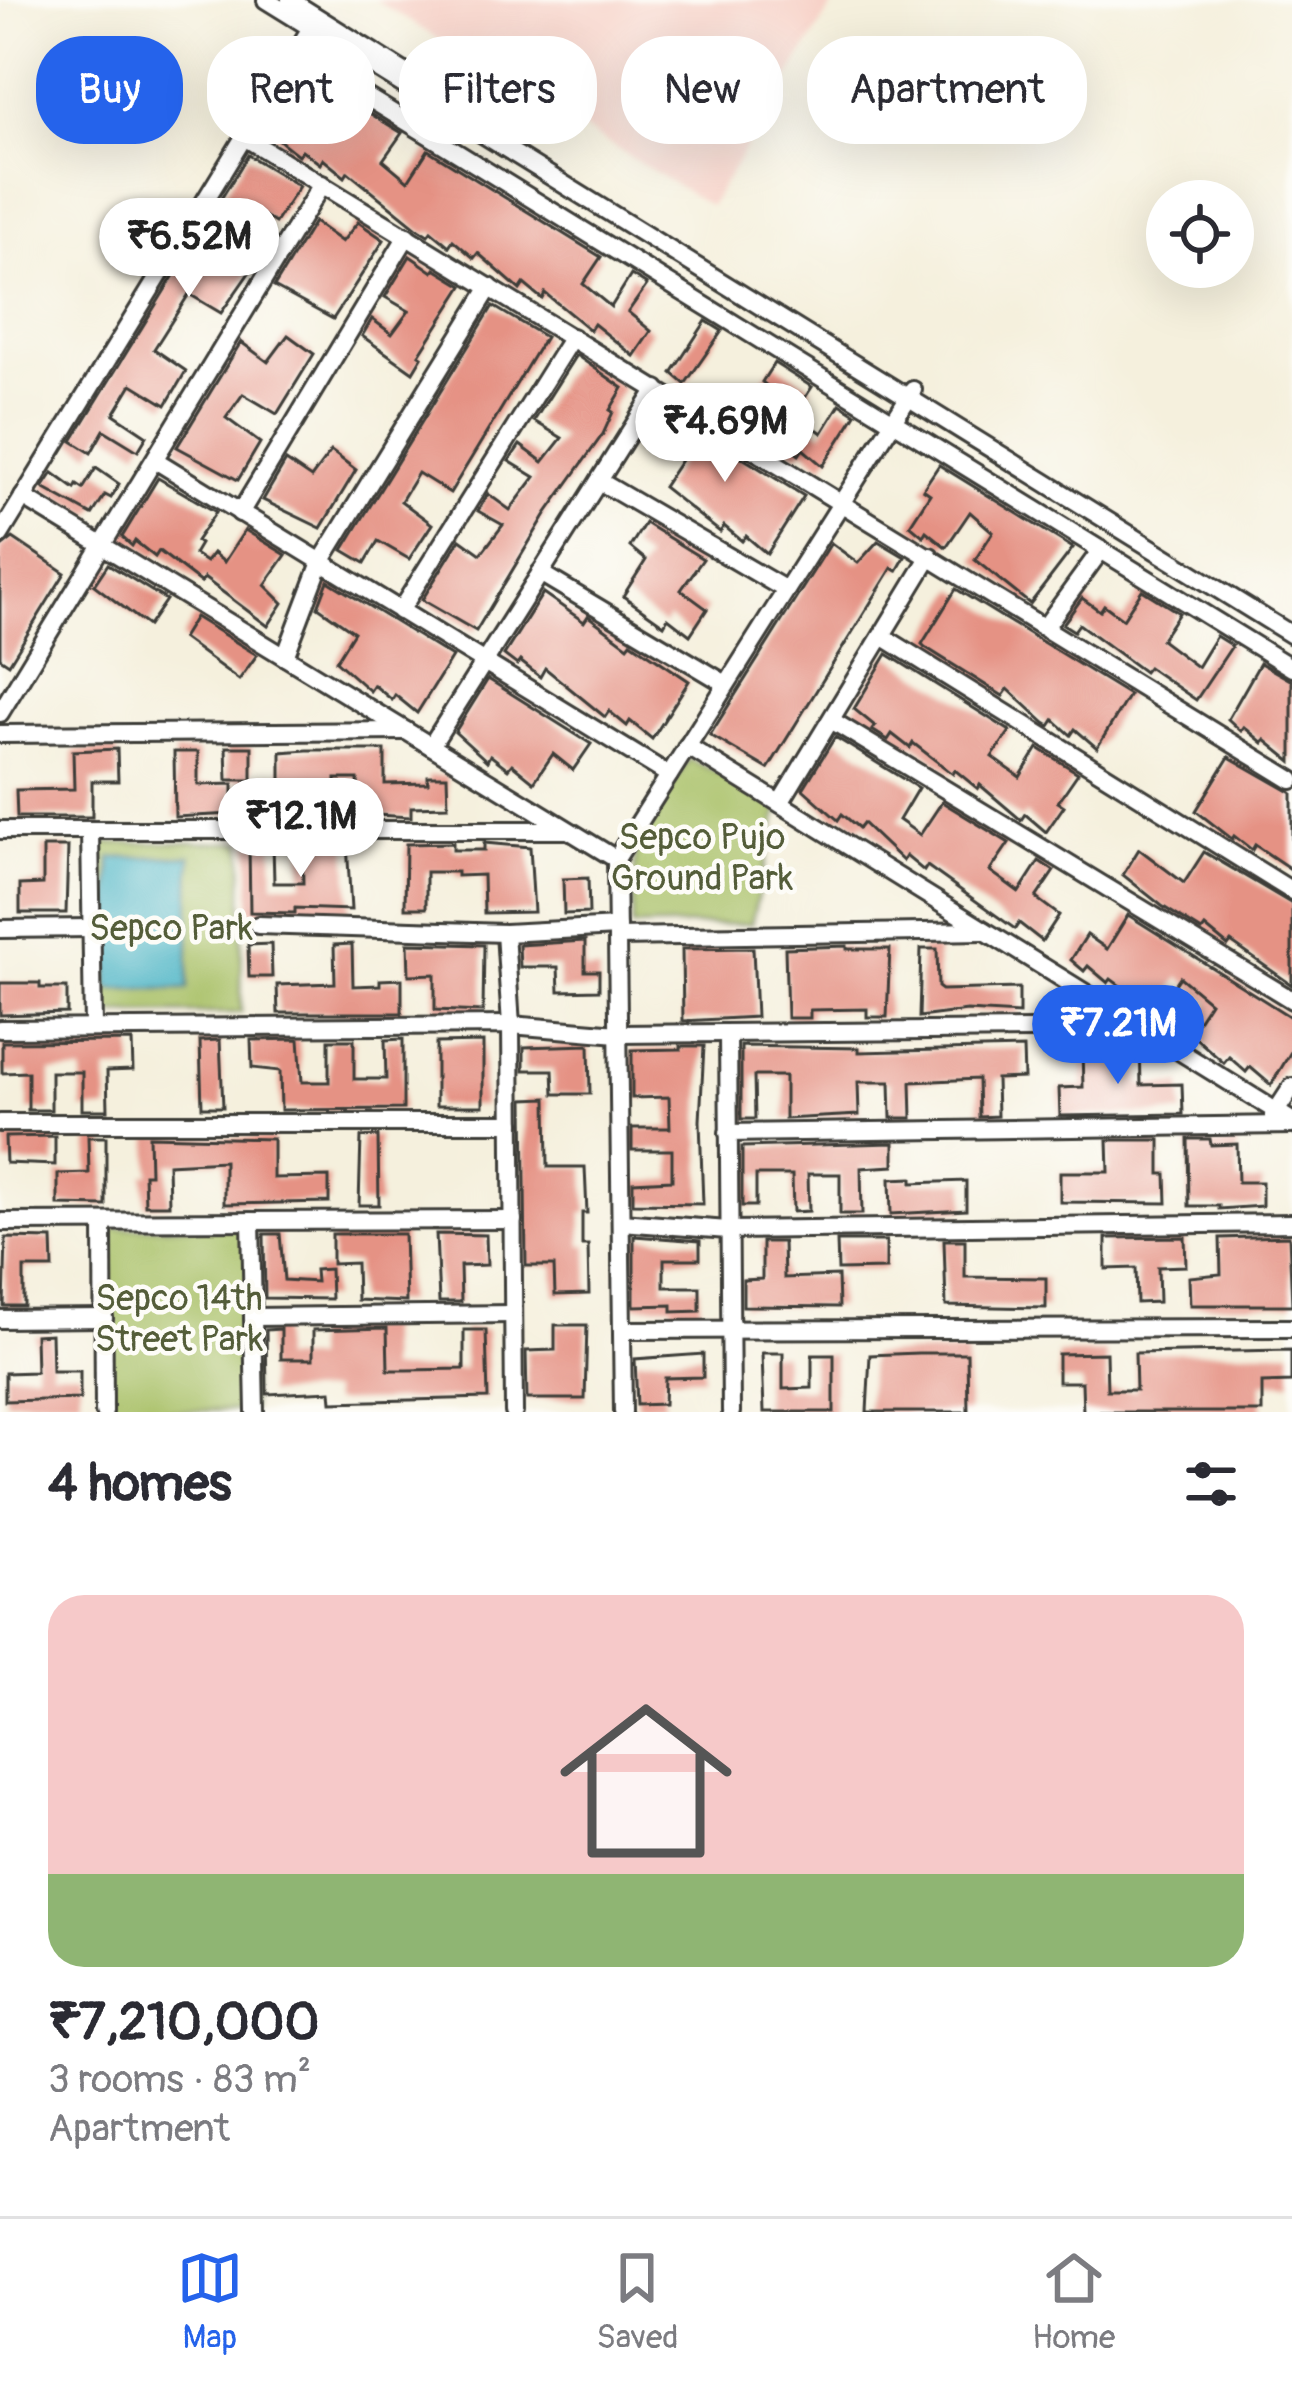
<!DOCTYPE html>
<html lang="en">
<head>
<meta charset="utf-8">
<style>
	:root { --surface:#fff; --page:#f2f2f3; --text:#2b2b33; --muted:#7c7c81; --line:#e1e1e2; --accent:#2563eb }
	body { margin:0; font-family:Pangolin,sans-serif; background:var(--page); color:var(--text); height:100vh; display:flex; flex-direction:column; font-size:45px; white-space:nowrap }
	* { box-sizing:border-box; margin:0 }
	p { font-size:39px; color:var(--muted) }
	.icon { flex:none; width:66px; height:66px; fill:none; stroke:currentColor; stroke-width:2; stroke-linecap:round; stroke-linejoin:round }
	.map { position:relative; height:1412px; overflow:hidden }
	.side { display:flex; flex-direction:column; background:var(--surface); flex:1 }
	.side>* { flex:none }
	.guide { position:absolute; left:36px; top:36px; width:1221px; height:108px; display:flex; gap:24px }
	.controls { position:absolute; left:1146px; top:180px; display:grid; gap:24px }
	.controls a { display:grid; place-items:center; width:108px; height:108px; border-radius:50%; background:var(--surface); box-shadow:0 12px 48px #0002; font-size:60px }
	.price { position:absolute; translate:-50% -102px; padding:0 27px; border-radius:42px; background:#fff; color:#222; font-size:39px; line-height:78px; filter:drop-shadow(0 3px 6px #0008) }
	.price::after { content:''; position:absolute; left:50%; top:72px; width:36px; height:27px; margin-left:-18px; background:inherit; clip-path:polygon(0 0,100% 0,50% 100%) }
	.price.on { background:var(--accent); color:#fff }
	ul { padding:0; list-style:none }
	li { display:grid; align-content:center; gap:24px; height:636px; padding:0 48px }
	li+li { border-top:3px solid var(--line) }
	li span { display:grid; place-items:center; height:372px; border-radius:36px; color:#555 }
	li>.icon { margin-inline-start:auto }
	span .icon { width:216px; height:216px; fill:#fffc; stroke-width:1 }
	li b { font-size:51px }
	h2 { display:flex; justify-content:space-between; align-items:center; height:144px; padding:0 48px; font-size:51px }
	.tag { padding:0 42px; border-radius:48px; background:var(--surface); box-shadow:0 12px 48px #0002; font-size:42px; line-height:108px }
	.tag.on { background:var(--accent); color:#fff }
	.tab-bar { display:flex; justify-content:space-around; align-items:center; height:168px; border-top:3px solid var(--line); background:var(--surface); font-size:33px; color:var(--muted) }
	.tab-bar a { display:grid; justify-items:center; gap:6px }
	.tab-bar .on { color:var(--accent) }
	.map>svg:first-child { display:block }
	.built { fill:#f7d1c7 }
	.green { fill:#a7bf65; stroke:#626e40; stroke-width:3 }
	.water { fill:#47b2c4; stroke:#326770; stroke-width:3 }
	.building { fill:#e59284 }
	.lines { fill:none; stroke-linecap:round; stroke-linejoin:round }
	.minor-casing { stroke:#3d3c39; stroke-width:22 }
	.minor { stroke:#fff; stroke-width:16 }
	.labels { text-anchor:middle; dominant-baseline:central; stroke-width:9; stroke-linejoin:round; paint-order:stroke }
	.park-label { font-size:36px; fill:#545d39; stroke:#fdfcf7 }
</style>
</head>
<body>
<div class="map">
<svg width="1292" height="1412" viewBox="0 0 1292 1412">
	<rect width="100%" height="100%" fill="#fdfcf7"/>
	<filter id="ink" filterUnits="userSpaceOnUse"><feTurbulence type="fractalNoise" baseFrequency=".00833" numOctaves="2"/><feDisplacementMap in="SourceGraphic" scale="24" xChannelSelector="R" yChannelSelector="G"/><feConvolveMatrix kernelMatrix="1 2 1 2 8 2 1 2 1" color-interpolation-filters="sRGB"/></filter>
	<filter id="wash" filterUnits="userSpaceOnUse"><feTurbulence type="fractalNoise" baseFrequency=".004" numOctaves="4" result="noise"/><feDisplacementMap in="SourceGraphic" scale="48" xChannelSelector="R" yChannelSelector="G"/><feGaussianBlur stdDeviation="2.7" result="paint"/><feColorMatrix in="noise" values="0 0 0 0 0 0 0 0 0 0 0 0 0 0 0 0 0 1.4 0 .05"/><feComposite in="paint" operator="in"/></filter>
	<g filter="url(#wash)">
		<rect width="100%" height="100%" fill="#f5f0dd"/>
		<!-- built -->
		<path class="built" d="M375,0H836L710,206Z"/>
		<!-- green -->
		<g class="green">
			<path d="M689,759L780,803L751,924L632,927L636,843Z"/>
			<path d="M243,842L241,1013L100,1014L99,843Z"/>
			<path d="M247,1225L252,1410L109,1412L108,1228Z"/>
		</g>
		<!-- water -->
		<path class="water" d="M191,856L188,989H108L111,858Z"/>
		<g id="blocks">
			<!-- building -->
			<g class="building">
				<path d="M300,71L402,133L383,160L408,181L428,150L601,257L583,284L611,307L631,275L647,285L628,312L651,331L634,356L594,324L590,330L545,293L542,299L524,284L520,290L478,253L474,258L453,240L449,246L431,231L428,235L417,228L348,172L345,177L323,159L320,164L302,150L298,155L284,144L265,127Z"/>
				<path d="M248,155L299,186L275,223L245,204L227,234L259,256L251,270L221,313L189,294L154,349L186,371L166,405L132,384L114,414L147,436L138,451L104,430L91,453L72,441Z"/>
				<path d="M314,222L342,242L358,222L384,240L333,319L274,287Z"/>
				<path d="M410,256L433,272L435,269L463,286L419,355L422,357L413,372L362,336L372,319L392,334L409,311L385,297Z"/>
				<path d="M493,306L545,337L450,493L418,473L401,501L432,524L409,559L378,541L365,563L343,550Z"/>
				<path d="M706,321L722,331L685,384L672,373Z"/>
				<path d="M288,335L314,354L277,414L243,394L226,418L260,443L238,480L177,447L241,342L268,362Z"/>
				<path d="M576,355L623,388L610,410L613,412L603,434L546,514L476,631L422,600L460,539L481,554L503,525L478,511L488,494L510,510L535,477L509,461L520,445L543,462L562,438L534,421Z"/>
				<path d="M774,363L812,387L795,413L822,433L840,404L856,414L823,466L803,449L799,455L764,430L783,399L762,382Z"/>
				<path d="M660,407L804,496L767,554L746,536L742,541L724,526L720,532L663,487L683,457L647,429Z"/>
				<path d="M331,451L356,470L321,528L263,500L286,461L311,478Z"/>
				<path d="M939,465L1073,548L1030,604L975,560L993,532L970,512L946,547L926,531L923,536L910,525L930,494L923,489Z"/>
				<path d="M96,468L119,484L111,498L105,495L92,515L43,488L53,473L75,489L77,485L83,489Z"/>
				<path d="M158,478L216,512L196,541L200,544L194,554L206,562L213,553L224,562L245,530L286,555L265,585L283,603L268,626L204,578L201,583L159,551L155,557L135,541L132,546L122,537Z"/>
				<path d="M645,523L703,559L681,590L707,609L690,635L668,618L664,625L623,596L646,560L630,547Z"/>
				<path d="M13,538L65,573L9,664L0,658V548Z"/>
				<path d="M878,541L905,557L897,571L892,568L768,769L710,735L831,543L858,563Z"/>
				<path d="M108,564L166,600L148,626L94,585Z"/>
				<path d="M328,581L452,657L417,713L395,695L392,700L374,685L370,691L336,661L354,632L318,607Z"/>
				<path d="M956,589L1129,695L1097,748L1075,729L1071,735L1054,720L1050,726L1045,723L1008,689L1003,696L925,647L922,644Z"/>
				<path d="M1142,590L1179,613L1161,640L1197,667L1216,636L1232,646L1196,700L1148,667L1144,672L1079,624L1074,631L1063,624L1082,598L1100,611L1104,605L1123,619Z"/>
				<path d="M543,593L584,622L588,616L628,646L631,642L637,646L689,681L652,739L630,721L627,726L609,711L605,717L545,668L540,677L520,661L517,665L504,655Z"/>
				<path d="M195,617L257,655L239,680L182,638Z"/>
				<path d="M887,654L1010,731L992,757L1020,777L1038,748L1078,773L1058,802L1064,806L1046,832L1025,814L1021,820L980,785L978,789L955,770L953,774L913,743L910,748L892,734L888,740L872,730L875,726L854,709Z"/>
				<path d="M1260,663L1292,681V762L1265,740L1263,743L1244,727L1241,731L1228,719Z"/>
				<path d="M488,679L591,744L573,770L553,754L534,782L512,764L508,769L490,755L487,761L455,732Z"/>
				<path d="M835,737L918,788L899,820L920,835L942,802L1009,843L990,871L1019,892L1039,861L1054,871L1036,898L1059,915L1042,941L1019,923L1015,929L927,866L924,871L906,856L903,861L863,823L859,828L842,814L838,820L803,789Z"/>
				<path d="M226,747H252V780H227Z"/>
				<path d="M117,749L118,781H92V817H17L16,790L74,789L73,751Z"/>
				<path d="M307,750H385V784L428,783V776H447L448,806L411,807V817L359,814L358,779H336V811L277,812V817H258L257,788L281,787V752Z"/>
				<path d="M174,752H198V785L233,784V814L175,817Z"/>
				<path d="M1229,757L1292,793V870L1255,845L1252,850L1234,836L1232,839L1196,811Z"/>
				<path d="M249,843H273L274,883H303L302,845L347,843L351,910L295,908V913L250,912Z"/>
				<path d="M453,843V850H484V843L530,847L534,912L484,913L483,875L457,876V872H426V908H405L406,844Z"/>
				<path d="M43,847H68L66,913H20V885L43,884Z"/>
				<path d="M1139,849L1184,883L1204,852L1292,904V985L1231,942L1228,946L1205,927L1202,931L1162,906L1123,875Z"/>
				<path d="M588,878L589,913L564,914L563,879Z"/>
				<path d="M1128,915L1292,1018V1050L1271,1085L1250,1067L1246,1072L1229,1057L1224,1063L1190,1033L1210,1002L1180,977L1156,1012L1111,979L1108,983L1088,966L1084,971L1071,960L1087,935L1107,949Z"/>
				<path d="M585,941V971H599V990L559,991L558,967H520L519,945Z"/>
				<path d="M408,943L484,945L483,1012L435,1010V974L409,975Z"/>
				<path d="M271,944L272,977H249L248,945Z"/>
				<path d="M352,944L353,986L380,985V980L402,979V1013H278L277,985L335,983L334,945Z"/>
				<path d="M847,946V949H890L887,1017H867V1009L810,1010V1018H787L785,948Z"/>
				<path d="M753,948L756,1017L683,1021L682,949Z"/>
				<path d="M921,949H937L938,987L942,990L1019,988V1014L967,1011L919,1017Z"/>
				<path d="M0,983H40V988H67V1013L0,1015Z"/>
				<path d="M299,1039L302,1082H329V1040H354V1079H386L385,1040L403,1039V1109L281,1110L280,1071L252,1068L251,1040Z"/>
				<path d="M220,1040L223,1107H202L200,1041Z"/>
				<path d="M132,1041L133,1070L107,1071L108,1110H82V1072H51V1110H28V1072L2,1073V1042Z"/>
				<path d="M483,1042V1106H436V1043Z"/>
				<path d="M1118,1042H1140L1141,1085L1182,1084L1183,1114L1060,1116L1059,1088L1083,1087L1082,1049L1118,1048Z"/>
				<path d="M589,1045L590,1094H554L553,1070H524V1047Z"/>
				<path d="M681,1046H704L700,1121L703,1204L633,1203V1182L672,1180V1150H632V1128H670L669,1097L632,1098V1050L681,1049Z"/>
				<path d="M741,1046L859,1048V1052L1023,1048L1024,1078L996,1079L997,1116L979,1117L978,1079L911,1082L912,1118H891L890,1082H858L859,1115L785,1119V1076H754L755,1119H741Z"/>
				<path d="M547,1098L548,1167H585L587,1213H582V1245H588L589,1294L555,1295L554,1266H526L524,1099Z"/>
				<path d="M55,1136V1165L6,1163L5,1137Z"/>
				<path d="M149,1136L273,1139V1178L329,1177V1202L224,1204V1161L168,1164L169,1205H145L144,1174H150Z"/>
				<path d="M378,1136L379,1205H359L361,1137Z"/>
				<path d="M88,1137H106V1206L58,1205V1174L89,1173Z"/>
				<path d="M1188,1139H1210L1211,1145L1237,1144L1238,1182H1262V1206L1219,1209V1206H1189Z"/>
				<path d="M1108,1140H1160V1174H1166L1167,1203L1060,1202V1172H1109Z"/>
				<path d="M894,1143V1166L861,1168L862,1214H840V1174H808L809,1211L793,1212L792,1175H756V1206H742V1147Z"/>
				<path d="M912,1178V1183L966,1181V1210L891,1214L890,1179Z"/>
				<path d="M264,1234H280L284,1280L316,1282L315,1270L330,1269L331,1299L265,1298Z"/>
				<path d="M332,1234H404L406,1302L357,1300L356,1263L332,1264Z"/>
				<path d="M436,1234L486,1235L487,1265L460,1266L461,1302H439Z"/>
				<path d="M634,1236L700,1241V1259H664V1287H700V1311L672,1312V1305L634,1306Z"/>
				<path d="M1289,1236L1292,1305H1190L1189,1277L1221,1274L1220,1238Z"/>
				<path d="M1185,1237L1186,1266L1158,1267L1159,1302L1137,1303L1136,1268L1106,1269V1238Z"/>
				<path d="M6,1238L52,1239L53,1268H24V1306H4Z"/>
				<path d="M944,1240H965V1277L1046,1278V1308L946,1306Z"/>
				<path d="M837,1241H886V1269L838,1270Z"/>
				<path d="M762,1242H783L784,1278L838,1276L839,1307L743,1306V1280L762,1279Z"/>
				<path d="M555,1325H587L585,1399H527L526,1351L555,1350Z"/>
				<path d="M387,1328L388,1370H406L464,1369V1330H486L488,1398L332,1402L331,1391L267,1394L266,1330L281,1329V1359H313V1330Z"/>
				<path d="M51,1334L52,1371H80V1399L5,1401V1373L36,1372L35,1335Z"/>
				<path d="M1291,1350V1382L1262,1383V1412H1083L1082,1382H1058V1354L1106,1353L1107,1390H1136L1135,1353Z"/>
				<path d="M762,1353H783V1389L812,1388V1355H834V1412H764Z"/>
				<path d="M918,1353H967L968,1412H867L870,1355Z"/>
				<path d="M703,1354V1377L665,1378L664,1404L637,1405L635,1359Z"/>
			</g>
		</g>
	</g>
	<g filter="url(#ink)">
		<use href="#blocks" fill-opacity="0" stroke="#3d3c39" stroke-width="3"/>
		<g class="lines">
			<defs>
				<g id="minor">
					<path d="M266,0L1292,635"/>
					<path d="M290,0L462,108"/>
					<path d="M294,52L1292,668"/>
					<path d="M244,137L1292,780"/>
					<path d="M155,460L669,775"/>
					<path d="M599,481L786,590"/>
					<path d="M23,497L616,859"/>
					<path d="M240,513L407,236"/>
					<path d="M0,535L317,18"/>
					<path d="M540,573L726,684"/>
					<path d="M400,611L572,337"/>
					<path d="M1045,627L1101,550"/>
					<path d="M882,636L1292,891"/>
					<path d="M285,657L321,562L490,287"/>
					<path d="M0,713L322,184"/>
					<path d="M831,720L1292,1000"/>
					<path d="M0,734L406,731"/>
					<path d="M431,746L657,389"/>
					<path d="M687,746L1292,1121"/>
					<path d="M780,803L930,556"/>
					<path d="M0,830H566"/>
					<path d="M90,830L93,1028"/>
					<path d="M258,925L505,933L617,927"/>
					<path d="M0,929L91,928"/>
					<path d="M505,933L511,1025L514,1412"/>
					<path d="M617,937L985,931"/>
					<path d="M0,1029L511,1025L618,1034L1144,1029"/>
					<path d="M728,1033L731,1412"/>
					<path d="M1273,1116L1292,1087"/>
					<path d="M0,1123H512"/>
					<path d="M728,1133L1292,1125"/>
					<path d="M251,1221L255,1412"/>
					<path d="M0,1222L513,1220"/>
					<path d="M103,1222L104,1412"/>
					<path d="M621,1222L728,1230L1292,1223"/>
					<path d="M253,1317L513,1314"/>
					<path d="M0,1319L104,1318"/>
					<path d="M622,1330L1292,1328"/>
					<path d="M623,1412L616,859L913,390"/>
				</g>
			</defs>
			<!-- minor casing -->
			<use href="#minor" class="minor-casing"/>
			<!-- minor -->
			<use href="#minor" class="minor"/>
		</g>
	</g>
	<g class="labels">
		<!-- park labels -->
		<g class="park-label">
			<text x="702" y="837">Sepco Pujo<tspan x="702" dy="41">Ground Park</tspan></text>
			<text x="171" y="928">Sepco Park</text>
			<text x="179" y="1298">Sepco 14th<tspan x="179" dy="41">Street Park</tspan></text>
		</g>
	</g>
</svg>
<div class="controls">
<a><svg class="icon" aria-label="locate" viewBox="0 0 24 24"><circle cx="12" cy="12" r="6"/><path d="M12 2v4M12 18v4M2 12h4M18 12h4"/></svg></a>
</div>
<b class="price" style="left:189px;top:300px">₹6.52M</b>
<b class="price" style="left:725px;top:485px">₹4.69M</b>
<b class="price" style="left:301px;top:880px">₹12.1M</b>
<b class="price on" style="left:1118px;top:1087px">₹7.21M</b>
<div class="guide">
<a class="tag on">Buy</a>
<a class="tag">Rent</a>
<a class="tag">Filters</a>
<a class="tag">New</a>
<a class="tag">Apartment</a>
</div>
</div>
<section class="side">
<h2>4 homes<svg class="icon" aria-label="filters" viewBox="0 0 24 24"><path d="M4 7h16M4 17h16"/><circle cx="9" cy="7" r="2"/><circle cx="15" cy="17" r="2"/></svg></h2>
<ul>
<li><span style="background:linear-gradient(#f6c9c9 75%,#8fb573 0)"><svg class="icon" aria-label="home" viewBox="0 0 24 24"><path d="M3 11l9-7 9 7M6 9v11h12V9"/></svg></span><div><b>₹7,210,000</b><p>3 rooms · 83 m²</p><p>Apartment</p></div></li>
</ul>
</section>
<nav class="tab-bar">
<a class="on"><svg class="icon" aria-label="map" viewBox="0 0 24 24"><path d="M3 6l6-2 6 2 6-2v14l-6 2-6-2-6 2zM9 4v14M15 6v14"/></svg>Map</a>
<a><svg class="icon" aria-label="saved" viewBox="0 0 24 24"><path d="M7 4h10v16l-5-4-5 4z"/></svg>Saved</a>
<a><svg class="icon" aria-label="home" viewBox="0 0 24 24"><path d="M3 11l9-7 9 7M6 9v11h12V9"/></svg>Home</a>
</nav>
</body>
</html>
